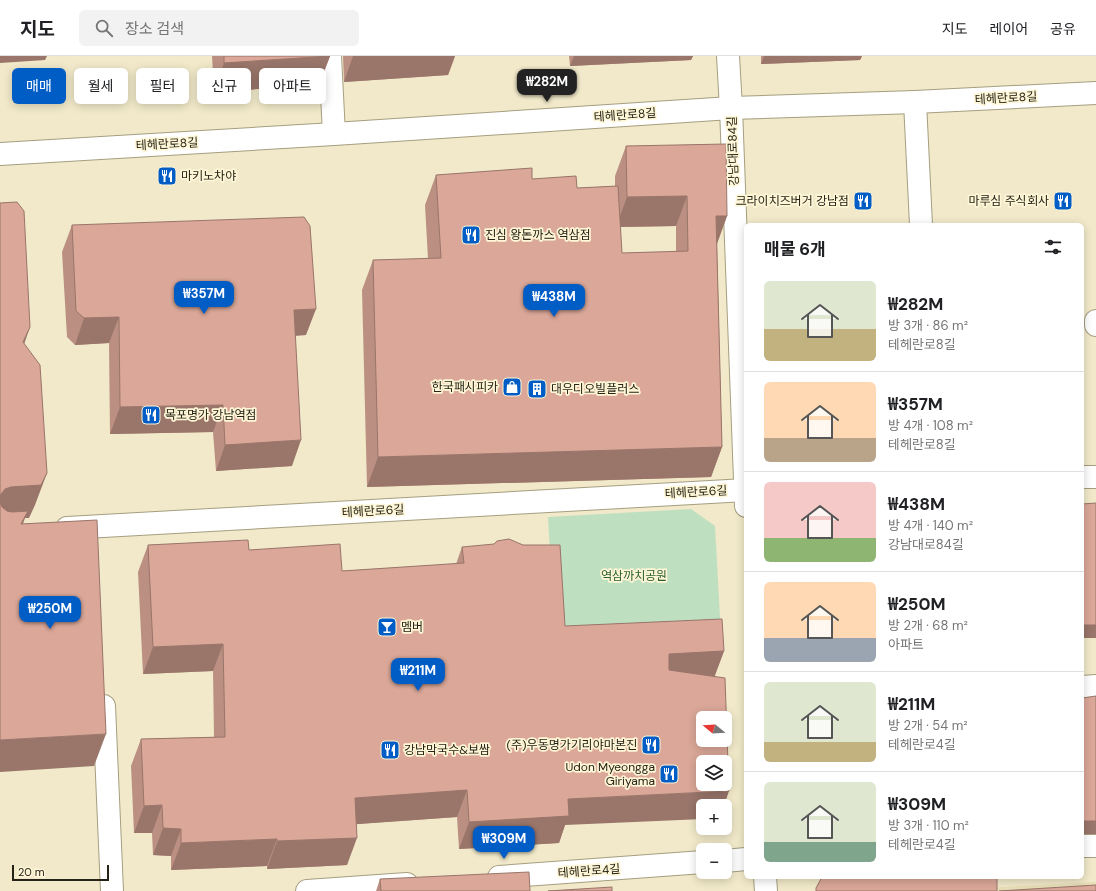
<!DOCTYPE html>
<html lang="ko">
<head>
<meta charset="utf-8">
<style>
	:root { --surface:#fff; --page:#f2f2f2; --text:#202124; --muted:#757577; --line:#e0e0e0; --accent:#005dc6 }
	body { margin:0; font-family:"DM Sans","Noto Sans KR",sans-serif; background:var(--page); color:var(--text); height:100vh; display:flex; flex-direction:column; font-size:15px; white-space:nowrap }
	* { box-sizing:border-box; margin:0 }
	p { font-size:13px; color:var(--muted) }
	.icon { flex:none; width:22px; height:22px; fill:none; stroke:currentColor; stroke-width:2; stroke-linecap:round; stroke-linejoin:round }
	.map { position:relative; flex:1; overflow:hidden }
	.side { position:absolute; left:744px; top:167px; width:340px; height:656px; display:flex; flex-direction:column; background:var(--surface); border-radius:6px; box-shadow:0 2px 10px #0003 }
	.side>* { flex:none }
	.guide { position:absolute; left:12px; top:12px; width:380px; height:36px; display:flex; gap:8px }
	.needle { width:26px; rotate:288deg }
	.tools { position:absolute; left:696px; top:655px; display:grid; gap:8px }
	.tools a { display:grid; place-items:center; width:36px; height:36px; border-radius:6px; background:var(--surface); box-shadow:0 2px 10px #0003; font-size:20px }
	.scale { position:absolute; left:12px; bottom:10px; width:97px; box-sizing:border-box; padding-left:4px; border:2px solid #252216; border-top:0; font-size:11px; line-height:14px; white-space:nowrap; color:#252216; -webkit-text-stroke:3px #fef6d6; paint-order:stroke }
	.price { position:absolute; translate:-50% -34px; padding:0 9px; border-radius:8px; background:var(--accent); color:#fff; font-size:13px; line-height:26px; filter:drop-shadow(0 1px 2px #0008) }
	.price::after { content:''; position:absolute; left:50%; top:24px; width:12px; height:9px; margin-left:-6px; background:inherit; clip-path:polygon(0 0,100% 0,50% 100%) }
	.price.current { background:#222; color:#fff }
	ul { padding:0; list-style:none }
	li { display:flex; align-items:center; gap:12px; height:100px; padding:0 20px }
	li+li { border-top:1px solid var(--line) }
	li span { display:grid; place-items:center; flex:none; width:112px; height:80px; border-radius:6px; color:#555 }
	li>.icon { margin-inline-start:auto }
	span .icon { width:48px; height:48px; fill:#fffc; stroke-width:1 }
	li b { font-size:17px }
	h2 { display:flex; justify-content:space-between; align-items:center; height:48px; padding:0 20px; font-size:17px }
	.tag { padding:0 14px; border-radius:6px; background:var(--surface); box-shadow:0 2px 10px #0003; font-size:14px; line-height:36px }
	.tag.current { background:var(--accent); color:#fff }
	header { display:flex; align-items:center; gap:24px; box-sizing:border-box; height:56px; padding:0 20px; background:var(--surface); border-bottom:1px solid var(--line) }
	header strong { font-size:19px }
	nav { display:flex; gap:22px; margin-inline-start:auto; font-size:14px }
	.search { width:280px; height:36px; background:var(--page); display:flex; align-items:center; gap:10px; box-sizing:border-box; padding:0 14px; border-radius:6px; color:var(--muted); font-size:15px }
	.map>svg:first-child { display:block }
	.built { fill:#e7deb7 }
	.green { fill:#bfe0c0 }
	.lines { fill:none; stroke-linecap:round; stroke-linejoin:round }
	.minor-casing { stroke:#a59e80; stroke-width:24 }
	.minor { stroke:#fff; stroke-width:22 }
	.wall { fill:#bb9083; fill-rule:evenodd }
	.shaded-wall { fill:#99756a }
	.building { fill:#daa798; stroke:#99756a; fill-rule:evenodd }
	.labels { text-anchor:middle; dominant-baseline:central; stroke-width:3.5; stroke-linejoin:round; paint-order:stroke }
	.street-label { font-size:12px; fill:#252216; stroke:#fef6d6 }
	.poi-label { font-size:12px; fill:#252216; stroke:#fef6d6; text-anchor:start }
	.park-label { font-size:12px; fill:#2d6131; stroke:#fef6d6 }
</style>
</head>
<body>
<header>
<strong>지도</strong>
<div class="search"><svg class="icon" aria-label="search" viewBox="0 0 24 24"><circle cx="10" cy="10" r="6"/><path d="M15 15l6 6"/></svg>장소 검색</div>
<nav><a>지도</a><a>레이어</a><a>공유</a></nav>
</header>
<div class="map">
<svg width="1096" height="835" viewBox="0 0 1096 835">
	<rect width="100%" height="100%" fill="#f1e9c9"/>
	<!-- built -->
	<path class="built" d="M1096,826V835H928Z"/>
	<!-- green -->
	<path class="green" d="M691,453L715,470L721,579L555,589L548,461Z"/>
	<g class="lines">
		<defs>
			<g id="minor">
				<path d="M330,0L334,78"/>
				<path d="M728,0L731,52L746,450"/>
				<path d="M915,46L921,169"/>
				<path d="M0,98L334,78L731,52L915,46L1096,37"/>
				<path d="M1096,265V269"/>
				<path d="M1082,421H1096"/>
				<path d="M67,472L746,434"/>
				<path d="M1082,631L1096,630"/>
				<path d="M104,650L112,835"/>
				<path d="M1082,790H1096"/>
				<path d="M725,805L746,803"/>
				<path d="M499,821L703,806"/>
				<path d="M765,821L766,835"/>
				<path d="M307,835L407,828"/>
			</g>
		</defs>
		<!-- minor casing -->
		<use href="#minor" class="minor-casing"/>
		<!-- minor -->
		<use href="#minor" class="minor"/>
	</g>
	<!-- wall -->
	<g class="wall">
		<path d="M212,0H330L319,29L214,36Z"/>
		<path d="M343,0H455L448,19L344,26Z"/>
		<path d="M569,0H693L691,4L570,10Z"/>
		<path d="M761,0H862L860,4L761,8Z"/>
		<path d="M626,90L727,160L717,188L722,391L711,421L367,431L362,234L373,204L428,203L425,149L436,119L532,123L577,132L615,130V120ZM676,170V196L622,197L620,171Z"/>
		<path d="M72,169L306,279L295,280L292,410L216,415L213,376L110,378L109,287L75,289L67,281L62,196Z"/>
		<path d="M148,489L249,494L342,515L456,508L462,491L565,570L724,595L714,621L565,769L559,787L459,793L457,761L356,768L347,809L267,813V810L171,814V800L153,799L152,777H134L131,710L141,683L214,681L213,615L143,618L138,516Z"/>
		<path d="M380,823L530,835H376Z"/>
	</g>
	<!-- shaded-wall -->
	<g class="shaded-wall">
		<path d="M0,0H47L45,4L0,7Z"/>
		<path d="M330,0L319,29L214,36L224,7Z"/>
		<path d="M353,0H455L448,19L344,26Z"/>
		<path d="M574,0H693L691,4L570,10Z"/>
		<path d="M764,0H862L860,4L761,8Z"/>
		<path d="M687,140L676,170L616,171L627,141Z"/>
		<path d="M716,160H727L716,190Z"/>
		<path d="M316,253L306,279L284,280L294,254Z"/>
		<path d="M119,261L109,287L75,289L84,262Z"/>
		<path d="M30,271L19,303L23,286Z"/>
		<path d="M223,349L213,376L110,378L120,351Z"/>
		<path d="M301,384L292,410L216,415L225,389Z"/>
		<path d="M722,391L711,421L367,431L378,401Z"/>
		<path d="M47,417L35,449L29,462H25L16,488L0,463V440L1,438L5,433Z"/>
		<rect x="1082" y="569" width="14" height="13"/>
		<path d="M223,588L213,615L143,618L153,591Z"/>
		<path d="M724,595L714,622L659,625L669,598Z"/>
		<path d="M106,678L94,710L0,716V684Z"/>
		<path d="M467,734L457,761L345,769L355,742Z"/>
		<path d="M729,735L724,750H703V763L565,769L559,787L459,793L469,766L568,743Z"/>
		<path d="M162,749L152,777H134L144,750Z"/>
		<rect x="1082" y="765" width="14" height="13"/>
		<path d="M163,772L181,773L171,800L153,799Z"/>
		<path d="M357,782L347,809L267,813L277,785Z"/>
		<path d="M277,783L267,810L171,814L181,787Z"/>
	</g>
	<!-- building -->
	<g class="building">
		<path d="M224,0H330L224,7Z"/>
		<path d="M726,88L727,160H716L722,391L378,401L373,204L441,202L436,119L532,112V123L576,120L577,132L618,130L622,197L688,195L687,140L627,141L626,90Z"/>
		<path d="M17,146L24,155L30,271L23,286L40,309L47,417L41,429L11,431L5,433L1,438L0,442V147Z"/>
		<path d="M304,161L310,170L316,253L294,254L301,384L225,389L223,349L120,351L119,261L84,262L76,255L72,169Z"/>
		<path d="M0,446L2,451L7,455L12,456L28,455L21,468L97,464L106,678L0,684Z"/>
		<path d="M1096,447V569H1082V448Z"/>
		<path d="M509,483L523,489H560L565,570L722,563L724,595L669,598V614L725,622L729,735L568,743L569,760L469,766L467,734L355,742L357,782L277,785V783L181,787V773L163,772L162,749L144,750L141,683L225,681L223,588L153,591L148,489L248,484L249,494L340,488L342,515L464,507L462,491L494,488L497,485ZM703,662H725V684H703ZM703,706H725V728H703Z"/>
		<path d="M1096,640V765H1082V642Z"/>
		<path d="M529,816L530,835H381L380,823Z"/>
		<path d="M822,821H997V835H816V832Z"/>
		<path d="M1096,829V835H999Z"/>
		<path d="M612,831V835H548Z"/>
	</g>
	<!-- icons -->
	<defs>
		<symbol id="restaurant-square" viewBox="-11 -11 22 22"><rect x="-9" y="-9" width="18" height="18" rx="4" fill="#005dc6" stroke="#fef6d6"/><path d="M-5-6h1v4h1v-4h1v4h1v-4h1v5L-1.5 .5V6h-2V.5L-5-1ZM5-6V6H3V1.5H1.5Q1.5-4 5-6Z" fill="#fff"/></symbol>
		<symbol id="shop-square" viewBox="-11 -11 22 22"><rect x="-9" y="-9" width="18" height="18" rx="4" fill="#005dc6" stroke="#fef6d6"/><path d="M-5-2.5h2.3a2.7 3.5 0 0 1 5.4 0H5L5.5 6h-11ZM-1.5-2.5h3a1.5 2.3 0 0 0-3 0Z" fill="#fff"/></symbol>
		<symbol id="building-square" viewBox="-11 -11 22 22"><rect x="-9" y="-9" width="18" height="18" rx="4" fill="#005dc6" stroke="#fef6d6"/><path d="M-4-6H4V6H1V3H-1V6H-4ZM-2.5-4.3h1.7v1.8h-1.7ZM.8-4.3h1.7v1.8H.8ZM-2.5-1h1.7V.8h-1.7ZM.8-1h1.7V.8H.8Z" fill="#fff"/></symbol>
		<symbol id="bar-square" viewBox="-11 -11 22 22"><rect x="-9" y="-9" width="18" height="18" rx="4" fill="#005dc6" stroke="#fef6d6"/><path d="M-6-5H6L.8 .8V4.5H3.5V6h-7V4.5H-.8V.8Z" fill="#fff"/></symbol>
	</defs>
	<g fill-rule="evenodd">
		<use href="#restaurant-square" x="156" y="109" width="22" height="22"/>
		<use href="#restaurant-square" x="852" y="134" width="22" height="22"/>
		<use href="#restaurant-square" x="1052" y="134" width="22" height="22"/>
		<use href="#restaurant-square" x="460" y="168" width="22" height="22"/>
		<use href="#shop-square" x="501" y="320" width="22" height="22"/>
		<use href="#building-square" x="526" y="322" width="22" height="22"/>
		<use href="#restaurant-square" x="140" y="348" width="22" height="22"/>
		<use href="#bar-square" x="376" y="560" width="22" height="22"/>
		<use href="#restaurant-square" x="640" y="678" width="22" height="22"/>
		<use href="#restaurant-square" x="379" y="683" width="22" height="22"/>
		<use href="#restaurant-square" x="658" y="707" width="22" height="22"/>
	</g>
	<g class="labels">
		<!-- street labels -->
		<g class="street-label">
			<text transform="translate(1006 42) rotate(-3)">테헤란로8길</text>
			<text transform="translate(625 59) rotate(-4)">테헤란로8길</text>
			<text transform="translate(167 88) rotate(-3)">테헤란로8길</text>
			<text transform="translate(733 95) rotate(-92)">강남대로84길</text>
			<text transform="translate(696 436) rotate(-3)">테헤란로6길</text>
			<text transform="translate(373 455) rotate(-3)">테헤란로6길</text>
			<text transform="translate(589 815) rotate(-4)">테헤란로4길</text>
		</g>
		<!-- poi labels -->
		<g class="poi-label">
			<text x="181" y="120">마키노차야</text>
			<text x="849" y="145" text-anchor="end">크라이치즈버거 강남점</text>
			<text x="1049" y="145" text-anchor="end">마루심 주식회사</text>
			<text x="485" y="179">진심 왕돈까스 역삼점</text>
			<text x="498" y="331" text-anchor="end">한국패시피카</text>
			<text x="551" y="333">대우디오빌플러스</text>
			<text x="165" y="359">목포명가 강남역점</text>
			<text x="401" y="571">멤버</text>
			<text x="637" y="689" text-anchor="end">(주)우동명가기리야마본진</text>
			<text x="404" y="694">강남막국수&amp;보쌈</text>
			<text x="655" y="711" text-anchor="end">Udon Myeongga<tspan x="655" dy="14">Giriyama</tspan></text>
		</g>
		<!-- park labels -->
		<g class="park-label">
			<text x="634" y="520">역삼까치공원</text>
		</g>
	</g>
</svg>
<div class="tools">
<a><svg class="needle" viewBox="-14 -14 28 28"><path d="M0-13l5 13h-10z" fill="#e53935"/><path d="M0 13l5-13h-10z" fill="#757577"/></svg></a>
<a><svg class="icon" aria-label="layers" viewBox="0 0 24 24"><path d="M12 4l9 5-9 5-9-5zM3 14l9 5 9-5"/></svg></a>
<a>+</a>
<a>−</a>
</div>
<div class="scale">20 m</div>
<b class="price current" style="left:547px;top:47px">₩282M</b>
<b class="price" style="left:204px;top:259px">₩357M</b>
<b class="price" style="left:554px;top:262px">₩438M</b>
<b class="price" style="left:50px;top:574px">₩250M</b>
<b class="price" style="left:418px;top:636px">₩211M</b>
<b class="price" style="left:504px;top:804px">₩309M</b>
<div class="guide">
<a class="tag current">매매</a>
<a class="tag">월세</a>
<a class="tag">필터</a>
<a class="tag">신규</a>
<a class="tag">아파트</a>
</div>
<section class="side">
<h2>매물 6개<svg class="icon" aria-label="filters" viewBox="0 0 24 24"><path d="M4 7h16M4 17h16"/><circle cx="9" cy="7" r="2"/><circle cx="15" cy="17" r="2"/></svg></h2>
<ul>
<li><span style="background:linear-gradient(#dfe7d0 60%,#c2b280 0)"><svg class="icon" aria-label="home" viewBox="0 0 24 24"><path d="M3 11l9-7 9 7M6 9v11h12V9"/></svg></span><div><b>₩282M</b><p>방 3개 · 86 m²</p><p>테헤란로8길</p></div></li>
<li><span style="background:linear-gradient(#ffd9b3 70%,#b9a48a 0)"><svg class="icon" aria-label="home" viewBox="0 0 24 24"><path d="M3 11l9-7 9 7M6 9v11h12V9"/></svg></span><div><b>₩357M</b><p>방 4개 · 108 m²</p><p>테헤란로8길</p></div></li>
<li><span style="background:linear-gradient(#f6c9c9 70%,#8fb573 0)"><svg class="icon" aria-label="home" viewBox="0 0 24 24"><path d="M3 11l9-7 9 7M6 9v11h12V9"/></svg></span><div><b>₩438M</b><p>방 4개 · 140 m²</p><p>강남대로84길</p></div></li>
<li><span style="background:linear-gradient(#ffd9b3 70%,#9aa5b1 0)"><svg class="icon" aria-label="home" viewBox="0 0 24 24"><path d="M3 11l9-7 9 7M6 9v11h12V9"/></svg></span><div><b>₩250M</b><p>방 2개 · 68 m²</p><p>아파트</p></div></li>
<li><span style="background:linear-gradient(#dfe7d0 75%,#c2b280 0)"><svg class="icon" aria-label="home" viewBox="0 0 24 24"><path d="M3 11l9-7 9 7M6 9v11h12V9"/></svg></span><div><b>₩211M</b><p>방 2개 · 54 m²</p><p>테헤란로4길</p></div></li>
<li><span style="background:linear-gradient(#dfe7d0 75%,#7fa58c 0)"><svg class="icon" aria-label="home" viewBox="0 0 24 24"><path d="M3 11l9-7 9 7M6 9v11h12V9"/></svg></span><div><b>₩309M</b><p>방 3개 · 110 m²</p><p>테헤란로4길</p></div></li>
</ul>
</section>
</div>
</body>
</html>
